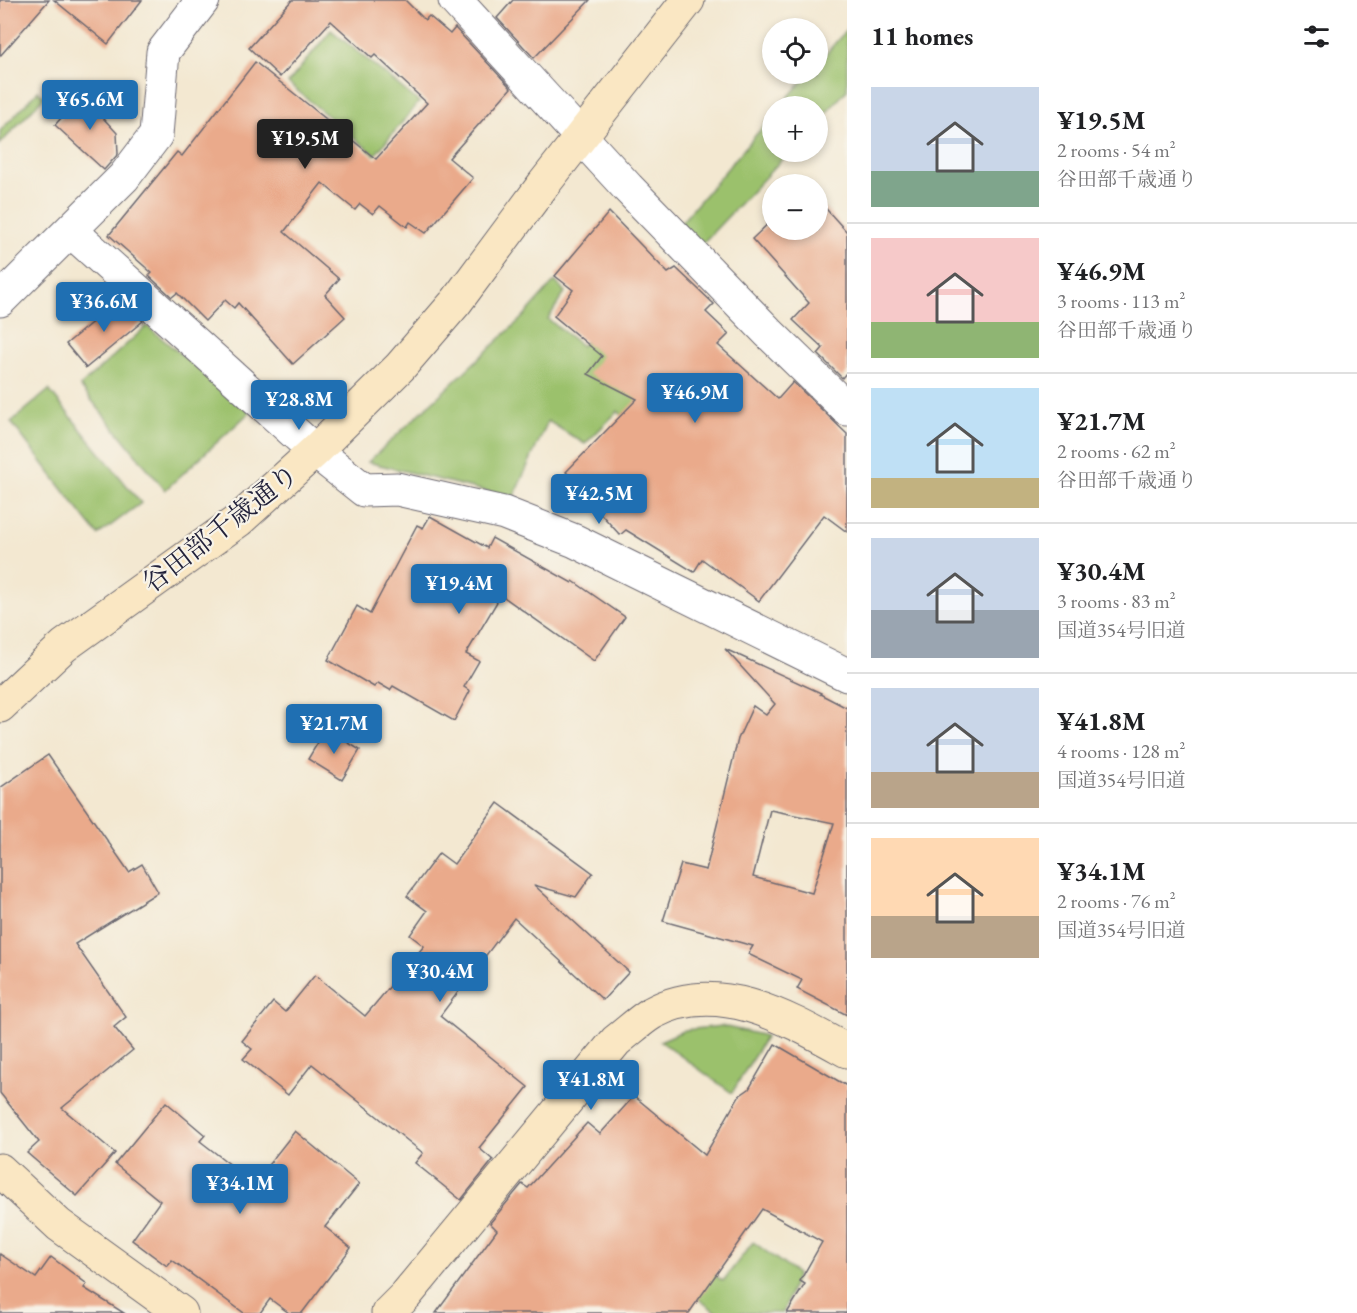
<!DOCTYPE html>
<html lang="en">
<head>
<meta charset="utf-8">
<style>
	:root { --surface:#fff; --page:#f2f2f2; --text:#202124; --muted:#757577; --line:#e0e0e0; --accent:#1f6fb2 }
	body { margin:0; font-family:"EB Garamond","Noto Serif JP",serif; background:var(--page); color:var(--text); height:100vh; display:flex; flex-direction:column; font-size:22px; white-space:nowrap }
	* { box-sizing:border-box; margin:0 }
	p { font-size:20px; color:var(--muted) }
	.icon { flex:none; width:33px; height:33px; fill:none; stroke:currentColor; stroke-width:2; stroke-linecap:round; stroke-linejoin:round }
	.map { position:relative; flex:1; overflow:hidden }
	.drawer { display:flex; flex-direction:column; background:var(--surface); width:510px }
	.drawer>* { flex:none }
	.tools { position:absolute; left:762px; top:18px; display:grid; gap:12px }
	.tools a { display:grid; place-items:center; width:66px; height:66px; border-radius:50%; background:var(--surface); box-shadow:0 3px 9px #0003; font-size:30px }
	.price { position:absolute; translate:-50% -51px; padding:0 14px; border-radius:6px; background:var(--accent); color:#fff; font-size:20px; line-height:39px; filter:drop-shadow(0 2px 3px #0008) }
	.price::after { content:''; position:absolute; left:50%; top:36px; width:18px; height:14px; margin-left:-9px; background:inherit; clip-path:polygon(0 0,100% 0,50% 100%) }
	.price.current { background:#222; color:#fff }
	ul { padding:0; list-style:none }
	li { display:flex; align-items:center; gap:18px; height:150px; padding:0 24px }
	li+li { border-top:2px solid var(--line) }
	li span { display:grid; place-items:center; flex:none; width:168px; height:120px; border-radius:0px; color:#555 }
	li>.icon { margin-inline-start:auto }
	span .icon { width:72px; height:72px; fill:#fffc; stroke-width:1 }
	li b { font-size:26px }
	h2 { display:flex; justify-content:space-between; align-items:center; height:72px; padding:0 24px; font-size:26px }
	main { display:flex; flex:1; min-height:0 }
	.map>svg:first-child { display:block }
	.green { fill:#9bc16c; stroke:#5e7254; stroke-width:1.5 }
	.building { fill:#eaaa8b; fill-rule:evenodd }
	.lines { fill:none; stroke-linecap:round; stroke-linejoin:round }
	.street-casing { stroke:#6b6770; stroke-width:35 }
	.secondary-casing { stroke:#6b6770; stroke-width:35 }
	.street { stroke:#fff; stroke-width:33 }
	.secondary { stroke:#fae7c3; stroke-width:33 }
	.labels { text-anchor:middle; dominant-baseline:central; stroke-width:4.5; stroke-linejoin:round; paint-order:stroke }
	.street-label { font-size:27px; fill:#22223b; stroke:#f7f3e8 }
</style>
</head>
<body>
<main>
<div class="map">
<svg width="847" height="1313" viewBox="0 0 847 1313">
	<rect width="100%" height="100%" fill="#f7f3e8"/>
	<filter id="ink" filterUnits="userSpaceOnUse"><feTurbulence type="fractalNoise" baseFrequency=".0167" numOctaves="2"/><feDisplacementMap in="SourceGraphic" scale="12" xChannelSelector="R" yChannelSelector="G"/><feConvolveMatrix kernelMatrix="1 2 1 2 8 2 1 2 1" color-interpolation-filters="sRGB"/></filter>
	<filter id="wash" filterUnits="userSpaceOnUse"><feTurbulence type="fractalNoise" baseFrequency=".008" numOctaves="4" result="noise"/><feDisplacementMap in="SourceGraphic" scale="24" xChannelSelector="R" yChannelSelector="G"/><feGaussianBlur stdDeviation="1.35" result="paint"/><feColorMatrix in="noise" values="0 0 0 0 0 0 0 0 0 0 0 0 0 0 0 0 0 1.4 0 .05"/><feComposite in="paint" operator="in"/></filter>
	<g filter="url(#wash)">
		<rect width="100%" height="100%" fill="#f3e8d1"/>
		<!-- green -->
		<g class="green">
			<path d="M847,29V90L818,122V106H780L809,74H818V63Z"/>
			<path d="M331,30L419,102L375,155L288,83Z"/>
			<path d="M38,91L44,97L0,144V131Z"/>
			<path d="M772,116V152H789L701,245L680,224Z"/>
			<path d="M555,281L565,292L548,319L582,346L588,338L639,347L645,442L618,411L585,444L548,421L513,498L368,462L522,318Z"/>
			<path d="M147,326L250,412L165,490L80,386Z"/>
			<path d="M49,390L141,503L98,535L11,422Z"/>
			<path d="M722,1026L766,1036L732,1093L660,1041L685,1030Z"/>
			<path d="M650,1229L723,1281L753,1242L797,1274L783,1313H717L633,1249Z"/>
		</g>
		<g id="blocks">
			<!-- building -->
			<g class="building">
				<path d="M0,0H49L0,56Z"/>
				<path d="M54,0H142L108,44Z"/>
				<path d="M292,0H405L425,20L429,16L450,34L455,28L511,88L449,158L473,178L426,233L410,222L407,227L380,206L373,214L360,204L355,210L322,183L284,232L339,279L325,295L345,317L293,364L238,303L234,308L225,300L205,321L177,293L172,297L149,276L152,273L109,235L177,152L182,156L255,62L376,159L427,103L375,55L372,58L331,21L280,77L249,48Z"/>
				<path d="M513,0H590L534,58L497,18Z"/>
				<path d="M83,93L106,113L104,119L117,133L118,154L104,170L55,125Z"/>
				<path d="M818,200L847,232V372L842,378L818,354L823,348L793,320L809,303L752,239L772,220V230H818Z"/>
				<path d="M609,212L668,273L676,268L714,304L706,312L729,334L718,345L778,399L793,382L847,434V532L824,515L759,601L702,559L694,572L626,530L620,535L591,503L594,500L566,472L637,399L588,374L602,356L554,316L573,290L555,276Z"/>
				<path d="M119,300L143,321L86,368L66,344Z"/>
				<path d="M430,516L487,548L492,538L572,583L573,581L625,617L594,661L501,595L466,654L479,661L464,687L470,691L454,721L393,686L390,690L378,683L374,687L328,660L357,606L370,614L417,525L423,528Z"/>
				<path d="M725,649L821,693L820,694L847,708V1015L797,989L802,980L748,954L753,946L663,921L681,864L706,870L738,739L753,706L766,715L775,704ZM770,810L834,823L812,893L753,877Z"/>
				<path d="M326,729L360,750L342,780L308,759Z"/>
				<path d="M48,755L129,872L142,864L158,892L75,944L126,1017L114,1027L133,1050L62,1108L115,1153L77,1196L27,1153L39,1142L0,1093V788Z"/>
				<path d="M498,803L593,873L576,897L534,885L629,972L603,1000L514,918L440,1016L528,1087L479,1148L493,1160L461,1200L415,1163L423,1153L312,1064L288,1095L243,1059L252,1049L242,1041L273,1002L285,1012L315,975L365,1016L424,946L410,935L427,911L407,896L439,853L454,864Z"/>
				<path d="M775,1044L847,1086V1313H787L805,1284L800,1281L822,1242L762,1209L689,1313H436L497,1230L490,1223L522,1184L528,1188L587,1123L600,1134L634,1096L705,1155L739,1096L749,1089Z"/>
				<path d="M166,1102L205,1135L200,1141L254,1183L295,1131L359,1184L325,1227L351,1248L302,1313H289L270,1299L260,1313H244L172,1260L167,1266L132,1240L160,1201L115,1164Z"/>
				<path d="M0,1254L36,1278L51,1257L87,1284L84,1288L124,1313H0Z"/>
			</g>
		</g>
	</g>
	<g filter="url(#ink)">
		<use href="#blocks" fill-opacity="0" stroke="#6b6770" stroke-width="1.5"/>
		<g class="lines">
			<defs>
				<g id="street">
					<path d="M455,0L628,188L769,333L847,409"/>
					<path d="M71,231L315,451L364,490L397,489L504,513L575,541L847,675"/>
					<path d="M0,300L124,177L156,135L163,52L203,0"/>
				</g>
				<g id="secondary">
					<path d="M0,706L64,646L239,520L315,451L400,367L456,302L543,185L688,0"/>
					<path d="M0,1170L59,1225L181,1313"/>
					<path d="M388,1313L406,1295L616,1041C628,1032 639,1021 652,1013C718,977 789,1019 847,1051"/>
				</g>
			</defs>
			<!-- street casing -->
			<use href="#street" class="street-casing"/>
			<!-- secondary casing -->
			<use href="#secondary" class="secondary-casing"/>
			<!-- street -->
			<use href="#street" class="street"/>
			<!-- secondary -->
			<use href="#secondary" class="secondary"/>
		</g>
	</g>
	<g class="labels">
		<!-- street labels -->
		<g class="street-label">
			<text transform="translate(220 528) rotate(-38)">谷田部千歳通り</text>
		</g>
	</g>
</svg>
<div class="tools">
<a><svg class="icon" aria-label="locate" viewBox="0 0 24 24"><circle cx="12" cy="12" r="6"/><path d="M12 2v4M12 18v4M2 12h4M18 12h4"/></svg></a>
<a>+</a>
<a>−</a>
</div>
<b class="price" style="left:90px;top:131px">¥65.6M</b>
<b class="price current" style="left:305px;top:170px">¥19.5M</b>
<b class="price" style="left:104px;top:333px">¥36.6M</b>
<b class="price" style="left:695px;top:424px">¥46.9M</b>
<b class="price" style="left:299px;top:431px">¥28.8M</b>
<b class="price" style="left:599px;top:525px">¥42.5M</b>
<b class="price" style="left:459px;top:615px">¥19.4M</b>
<b class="price" style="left:334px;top:755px">¥21.7M</b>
<b class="price" style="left:440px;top:1003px">¥30.4M</b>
<b class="price" style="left:591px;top:1111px">¥41.8M</b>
<b class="price" style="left:240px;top:1215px">¥34.1M</b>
</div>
<section class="drawer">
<h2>11 homes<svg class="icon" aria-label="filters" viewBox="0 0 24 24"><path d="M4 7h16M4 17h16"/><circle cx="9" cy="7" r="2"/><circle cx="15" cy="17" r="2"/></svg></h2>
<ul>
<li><span style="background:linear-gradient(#c9d6e8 70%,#7fa58c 0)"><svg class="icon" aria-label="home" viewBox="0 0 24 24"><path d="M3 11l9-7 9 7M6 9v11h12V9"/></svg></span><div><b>¥19.5M</b><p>2 rooms · 54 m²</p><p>谷田部千歳通り</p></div></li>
<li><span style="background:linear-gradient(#f6c9c9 70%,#8fb573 0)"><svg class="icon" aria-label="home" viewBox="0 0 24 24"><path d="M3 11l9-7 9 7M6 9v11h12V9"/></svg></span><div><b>¥46.9M</b><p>3 rooms · 113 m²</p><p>谷田部千歳通り</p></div></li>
<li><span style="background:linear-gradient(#bfe0f5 75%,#c2b280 0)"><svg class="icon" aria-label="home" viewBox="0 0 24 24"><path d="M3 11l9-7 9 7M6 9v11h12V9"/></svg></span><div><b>¥21.7M</b><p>2 rooms · 62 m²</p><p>谷田部千歳通り</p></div></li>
<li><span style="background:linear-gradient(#c9d6e8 60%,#9aa5b1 0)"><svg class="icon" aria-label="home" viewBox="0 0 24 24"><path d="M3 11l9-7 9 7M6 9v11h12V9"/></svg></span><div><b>¥30.4M</b><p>3 rooms · 83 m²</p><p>国道354号旧道</p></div></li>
<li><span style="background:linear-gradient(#c9d6e8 70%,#b9a48a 0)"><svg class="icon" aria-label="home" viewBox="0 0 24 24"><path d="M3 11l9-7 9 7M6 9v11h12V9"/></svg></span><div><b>¥41.8M</b><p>4 rooms · 128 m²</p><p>国道354号旧道</p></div></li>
<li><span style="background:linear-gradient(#ffd9b3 65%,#b9a48a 0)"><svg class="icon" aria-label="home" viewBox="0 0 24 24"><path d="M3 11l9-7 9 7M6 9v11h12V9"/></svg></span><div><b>¥34.1M</b><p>2 rooms · 76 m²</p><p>国道354号旧道</p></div></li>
</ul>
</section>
</main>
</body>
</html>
